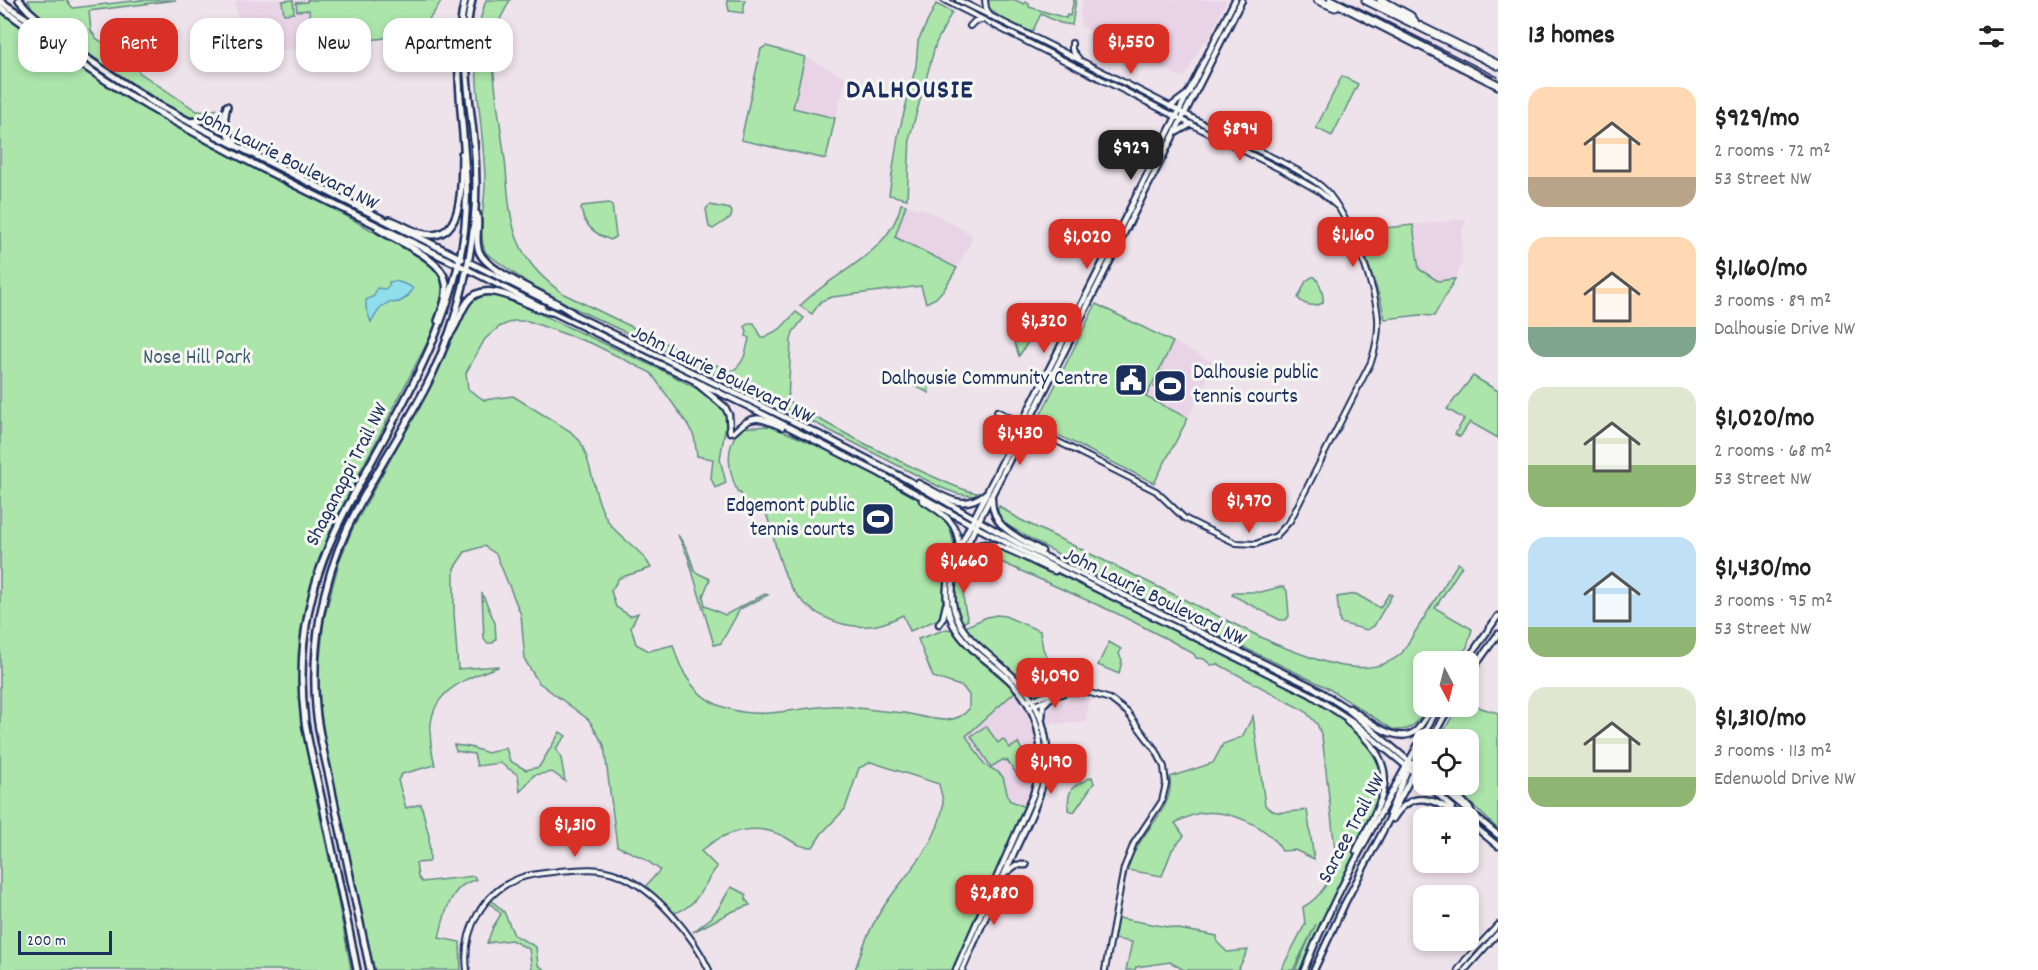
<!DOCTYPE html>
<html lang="en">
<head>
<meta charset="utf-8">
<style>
	:root { --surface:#fff; --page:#f2f2f2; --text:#222; --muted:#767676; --accent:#d93025 }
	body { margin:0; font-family:Dekko,sans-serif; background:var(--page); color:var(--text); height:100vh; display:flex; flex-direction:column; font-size:22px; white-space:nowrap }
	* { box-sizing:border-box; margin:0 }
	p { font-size:20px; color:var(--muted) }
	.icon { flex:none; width:33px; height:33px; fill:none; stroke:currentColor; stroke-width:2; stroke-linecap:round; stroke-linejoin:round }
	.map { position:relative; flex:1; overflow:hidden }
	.drawer { display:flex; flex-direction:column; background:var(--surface); width:540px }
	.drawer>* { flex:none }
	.hud { position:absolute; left:18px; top:18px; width:570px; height:54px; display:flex; gap:12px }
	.needle { width:39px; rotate:173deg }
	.fabs { position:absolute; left:1413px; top:651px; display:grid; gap:12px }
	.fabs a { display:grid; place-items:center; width:66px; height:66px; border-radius:12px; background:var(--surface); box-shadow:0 3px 9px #0003; font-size:30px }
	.scale { position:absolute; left:18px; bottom:15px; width:94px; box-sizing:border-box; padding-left:6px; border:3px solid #1b2f5e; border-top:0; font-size:16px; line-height:21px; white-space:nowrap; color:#1b2f5e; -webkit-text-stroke:4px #f6f6f2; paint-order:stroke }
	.price { position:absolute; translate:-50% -51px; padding:0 14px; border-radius:12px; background:var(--accent); color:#fff; font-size:20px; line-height:39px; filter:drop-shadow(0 2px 3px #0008) }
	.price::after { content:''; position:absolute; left:50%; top:36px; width:18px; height:14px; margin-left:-9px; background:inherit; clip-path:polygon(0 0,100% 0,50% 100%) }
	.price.selected { background:#222; color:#fff }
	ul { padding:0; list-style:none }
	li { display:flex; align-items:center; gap:18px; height:150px; padding:0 30px }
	li span { display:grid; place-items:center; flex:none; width:168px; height:120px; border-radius:18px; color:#555 }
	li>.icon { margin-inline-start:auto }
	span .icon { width:72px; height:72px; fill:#fffc; stroke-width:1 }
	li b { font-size:26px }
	h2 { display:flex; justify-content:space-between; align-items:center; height:72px; padding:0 30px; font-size:26px }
	.tag { padding:0 21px; border-radius:18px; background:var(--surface); box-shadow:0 3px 9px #0003; font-size:21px; line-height:54px }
	.tag.selected { background:var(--accent); color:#fff }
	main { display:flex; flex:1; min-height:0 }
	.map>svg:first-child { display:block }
	.built { fill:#e8d4e6 }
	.green { fill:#abe5aa; stroke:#638a84; stroke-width:1.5 }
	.water { fill:#8fdeec; stroke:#6198b3; stroke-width:1.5 }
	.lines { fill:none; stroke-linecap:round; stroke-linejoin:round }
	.tertiary-casing { stroke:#1b2f5e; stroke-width:8 }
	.secondary-casing { stroke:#1b2f5e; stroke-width:9 }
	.primary-casing { stroke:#1b2f5e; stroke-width:10 }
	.motorway-casing { stroke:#1b2f5e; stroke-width:11 }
	.tertiary { stroke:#f6f6f2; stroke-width:4 }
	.secondary { stroke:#f6f6f2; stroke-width:4.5 }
	.primary { stroke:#f6f6f2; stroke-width:5 }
	.motorway { stroke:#f6f6f2; stroke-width:7 }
	.tram { stroke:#1b2f5e; stroke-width:1.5 }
	.labels { text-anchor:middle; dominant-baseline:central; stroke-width:6; stroke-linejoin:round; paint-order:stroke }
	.street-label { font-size:21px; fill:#1b2f5e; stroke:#f6f6f2 }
	.park-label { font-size:21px; fill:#3f5c71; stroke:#f6f6f2 }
	.poi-label { font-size:21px; fill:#1b2f5e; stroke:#f6f6f2; text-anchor:end }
	.district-label { font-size:27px; font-weight:bold; letter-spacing:1.5px; fill:#1b2f5e; stroke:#f6f6f2 }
</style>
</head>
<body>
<main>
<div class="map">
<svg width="1498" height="970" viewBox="0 0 1498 970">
	<rect width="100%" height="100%" fill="#eee2eb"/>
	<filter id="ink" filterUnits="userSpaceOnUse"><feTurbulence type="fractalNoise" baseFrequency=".0167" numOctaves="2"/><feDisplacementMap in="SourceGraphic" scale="12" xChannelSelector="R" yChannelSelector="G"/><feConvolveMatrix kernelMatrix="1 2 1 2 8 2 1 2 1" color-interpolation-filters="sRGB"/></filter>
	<g filter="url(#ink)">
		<!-- built -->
		<g class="built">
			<path d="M239,0H307L313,47L278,51L269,56L241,46L235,3Z"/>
			<path d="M1083,0H1226L1212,32L1206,42H1203L1185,76L1182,78L1081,26L1080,13Z"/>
			<path d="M805,57L847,78L835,118L793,108Z"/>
			<path d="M906,205L931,212L972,235V239L957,268L895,237Z"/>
			<path d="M1466,219L1462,231V262L1455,279L1438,281L1418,269L1413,225Z"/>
			<path d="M1173,342L1215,363L1188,418L1145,397Z"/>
			<path d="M1016,691L1029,715L1034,727L1037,744L1036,772L1025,807L1009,800L1003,777L998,772L985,765L966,736Z"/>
			<path d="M1081,698L1089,699L1086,722L1047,724L1045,705Z"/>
		</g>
		<!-- green -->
		<g class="green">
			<path d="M28,0H66L73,8L141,0H176L89,11L91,31L97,39L124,55L140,73L197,111L208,112L217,109L202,117H189L163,103L107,67L61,33L32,8Z"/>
			<path d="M293,0L294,13L284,14L282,1Z"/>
			<path d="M307,0H442C430,19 424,30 401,36L313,47L309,10L297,11L296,3L307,2Z"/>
			<path d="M486,0H510L494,31L492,45C493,83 500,122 505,160C508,187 508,218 519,243C528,265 545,281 564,294L696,358L732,371C744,364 746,352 749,338L746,336L747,331L745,327L748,323H754L762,338L780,329L796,312L804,318L793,332L791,340L788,401C832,428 878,451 925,473C942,480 959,490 977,493L975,496L958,494L942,488L784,407L557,300L536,289L486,253C476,231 486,203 485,180C484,130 472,81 478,32C479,21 483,10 486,0Z"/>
			<path d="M727,0H745L743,13L729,11Z"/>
			<path d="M989,0H1015L1024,4L1025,2L1029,4V7L1066,18L1067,15L1070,16L1074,0H1076L1072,25L1060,23L1041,14L1032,32C1017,24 998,20 988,6Z"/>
			<path d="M936,4L952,12L936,43L910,136L907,199L889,195L898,136L916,66L918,41Z"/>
			<path d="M0,11L93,76L156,115L305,193L434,265C437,269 441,273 442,277C449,295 437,319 431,335C413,370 395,405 377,440C340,509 302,577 298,656C296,701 305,744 314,787C326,848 341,909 351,970H0Z"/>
			<path d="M241,46L269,56L255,65Z"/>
			<path d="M766,46L805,57L793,108L835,118L826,159L741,140L761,49Z"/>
			<path d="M1342,76L1358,84L1332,136L1316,128Z"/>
			<path d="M609,203L612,205L616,236L611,240C596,235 584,226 581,209L582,206Z"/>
			<path d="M901,204L906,205L895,237L957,268L945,288L936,298L926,303L921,286L832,297L821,301L812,314L800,306C833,271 890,256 901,204Z"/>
			<path d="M710,205L730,209L732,212L731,217L713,229L709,227L706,209Z"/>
			<path d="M1413,225L1419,269L1438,281L1455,279L1434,316L1420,315L1385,319L1380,298L1357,231Z"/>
			<path d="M1312,277H1315C1320,283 1324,295 1323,303C1315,307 1304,306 1298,298L1306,281Z"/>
			<path d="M483,294H497L670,374L714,398L720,403L727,418L720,459L726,483L715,488L711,478L713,459L697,456L694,436L686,422L651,373L593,344L528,321H513L499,327L485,339L466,373L468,389L484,400L513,396L570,431L580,441C593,464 592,493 605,516C615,537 641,547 651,568L619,578L611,591L616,607L630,616L638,613L631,627L636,644L649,651L673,645C680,670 692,694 718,705C757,722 791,708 831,706C843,705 856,708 867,709C880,711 892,712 904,713C924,716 953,729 969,709V695L963,687L933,677L918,639L947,629L952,630L970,652L1016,691L966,736L985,765L998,772L1003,777L1009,800L1025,807L952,970H855C861,951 868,932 879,914C900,878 936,851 943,806C944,800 940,790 939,784L871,762L859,768L845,809L822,833L813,847C800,848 794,842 783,836C754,822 724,831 701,851L717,867C703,884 698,907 674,913L645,887L660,870L643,858L617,846L604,745L589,720L538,682L525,660L521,615L496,554L484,546L465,552L454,568V613L458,669L498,666V667C443,685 419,704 435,765L402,774L398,780L406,808L421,804L429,836L430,860L429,862L416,863L418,877L422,882L474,876L476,880C450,884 444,916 439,938L460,942L461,970H373L326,745L319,701L318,678L324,619L339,562L353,528L434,379L468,305L474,298Z"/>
			<path d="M1096,304L1173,342L1146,397L1188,418L1154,483L1036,424Z"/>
			<path d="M1009,327L1030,339L1019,356Z"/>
			<path d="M1162,371L1186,384L1179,399L1154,387Z"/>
			<path d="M928,375L929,393L909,383V378Z"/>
			<path d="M1473,376L1498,391V438L1470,422L1460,437L1455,434L1464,419L1447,409Z"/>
			<path d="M770,426C830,450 901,479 949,523L954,546L944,577L942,612L939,619L910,631L903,615C895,619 886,623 877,625C840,632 801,611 786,577C777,556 773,532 765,510L750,516L740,492L738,493C728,470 724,449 740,428Z"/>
			<path d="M999,506L1019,519L1275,644C1313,658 1367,684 1402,653L1458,563L1462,566L1435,608L1472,629L1467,647L1458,661L1424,662V706L1427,707C1418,721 1411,734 1392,729L1326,687L1106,581L1005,524L997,511Z"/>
			<path d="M678,535L687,549L695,572L710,579L703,596L705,606L725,615L765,594L768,595L740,609L721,643L714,645L688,557Z"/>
			<path d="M983,546H995L1058,574L1283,682C1315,699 1375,734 1382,768C1385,783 1380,796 1375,810L1300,970H1295L1316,924L1293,970H1281L1305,924L1303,907C1321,898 1332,878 1336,858L1322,736L1317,724L1305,711L1218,664L1211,665L1204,659L1196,658L1194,654L1173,642L1118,614L992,558H984C961,573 960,596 968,620L962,623C951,597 952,559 983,546Z"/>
			<path d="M1280,587H1284L1287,591L1289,616L1286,620H1280L1232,595L1234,592H1261Z"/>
			<path d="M482,593L495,623L496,639L493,643H487L484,639Z"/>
			<path d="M1356,594L1380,608L1389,594L1392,595L1374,626L1367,630L1340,623L1337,597Z"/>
			<path d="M997,615L1005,616L1040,631L1043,649L1058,678L1060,686L1058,689L1037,694L1032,693L1019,677L976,641L965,627L987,617Z"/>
			<path d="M1109,642L1121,649L1119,654L1122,660L1119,674L1098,665Z"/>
			<path d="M1469,698L1481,708L1498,713V829L1452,785L1468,784V740L1440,739L1457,707L1468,706Z"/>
			<path d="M1253,716L1265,805C1274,817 1293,811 1307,810L1314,859L1295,850L1282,851C1268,825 1230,810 1201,813C1192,814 1184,819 1175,823L1184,836L1172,850L1162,876L1127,870C1131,858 1137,846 1144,836C1157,817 1173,802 1170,777L1213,763L1223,744L1242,737Z"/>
			<path d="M986,726L998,743L1003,739L1010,748L1018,743L1025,755L1022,758L1028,767L1017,775L1007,760L1005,761L1004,759L991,767L971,736Z"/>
			<path d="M560,732L566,736L556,748L561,758L565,781L552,772L534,775L520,792L518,775L500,763L477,766L474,754L456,751L454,745L470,747L488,753L506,748L510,761L526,770L539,767Z"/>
			<path d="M1092,777L1094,783L1074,812L1068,810C1068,786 1072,787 1092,777Z"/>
			<path d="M731,887L746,894V900L750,905L731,912L693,932L711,918L718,909Z"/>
			<path d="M491,900L504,912L514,935L536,947L538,965L545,970H532L529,949L511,940L487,943L493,927L501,914L489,902Z"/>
			<path d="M1118,918L1217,936V942L1227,952L1248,950L1238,970H1184L1170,962L1136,967L1135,970H1126L1132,942L1114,939Z"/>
		</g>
		<!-- water -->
		<path class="water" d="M396,281L410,286L413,289C407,299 400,305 389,302L381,307L371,322L366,308V300L374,296L377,288L385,289L389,286V282Z"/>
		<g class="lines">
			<defs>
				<g id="tertiary">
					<path d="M944,0L1284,171L1319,191L1338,207"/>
					<path d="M958,0C1046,43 1134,87 1221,133C1251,148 1296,166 1321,186C1346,206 1376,287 1378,318C1379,333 1376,347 1371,362L1290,521L1276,536L1256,544L1236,543L1204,528L1184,518L1156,491L997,411"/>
					<path d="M985,0L986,8L990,16"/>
					<path d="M970,26L975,21L982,20"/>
					<path d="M1072,43V50L1079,59"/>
					<path d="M1026,701L1058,692H1087L1110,699L1127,712L1157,752L1164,767L1166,784L1162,801L1134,843L1124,868L1105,970"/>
					<path d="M1029,707L1064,693"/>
					<path d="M467,970C462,931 482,892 520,878C533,873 547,873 560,871C581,869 599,867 619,875C656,890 693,935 709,970"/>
					<path d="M1458,970L1466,959L1498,925"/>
					<path d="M1465,970L1498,933"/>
				</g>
				<g id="secondary">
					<path d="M1170,107L1190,92"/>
					<path d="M1177,132L1191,124"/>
					<path d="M469,262L557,306"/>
					<path d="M467,269L542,307"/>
					<path d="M550,311L747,406L879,473L976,527L1063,572L1310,694L1353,722L1424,781"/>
					<path d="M573,314L827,438L906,479L1021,545L1313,687L1346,708L1424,774"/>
					<path d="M696,383L725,407L729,415L730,432"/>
					<path d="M734,432C752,413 760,417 782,427"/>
					<path d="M918,483C942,494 960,514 986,493"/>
					<path d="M992,498C991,529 1019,537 1042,551"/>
					<path d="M922,500C942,513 958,521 959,547"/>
					<path d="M961,564C965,557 968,550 976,546C996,536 1034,565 1055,571"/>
					<path d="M939,624L943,618L946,605"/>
					<path d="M1466,662L1498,616"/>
					<path d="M1468,676L1498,634"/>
					<path d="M1349,708C1366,718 1397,748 1417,730C1423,723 1428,714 1434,706"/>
					<path d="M1042,718L1043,705L1049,699"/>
					<path d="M1347,721C1406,771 1385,792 1356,851"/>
					<path d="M1431,740L1450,706"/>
					<path d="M1413,766L1424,741"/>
					<path d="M1427,784L1452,807"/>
					<path d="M1436,784L1498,835"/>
					<path d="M1447,784L1471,810"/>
					<path d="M1389,814L1409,766"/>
					<path d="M1393,819C1414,785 1438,802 1463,818"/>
					<path d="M1468,821L1498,846"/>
					<path d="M1007,872L1016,865H1026"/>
					<path d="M956,970L1033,795C1046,757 1043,715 1013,684C983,653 942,639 947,587C948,566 960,547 969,528L1235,0"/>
					<path d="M962,970C979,932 996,894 1012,857C1027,823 1049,787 1047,749C1045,726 1038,704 1022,686C991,649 942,636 954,577C958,560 967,545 974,530L1242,0"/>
					<path d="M1304,970C1341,878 1392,794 1439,706"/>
					<path d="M1314,970L1345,903L1424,753"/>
				</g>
				<g id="primary">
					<path d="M19,0L29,11L57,35"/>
					<path d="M0,1L151,101L205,130L462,259"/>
					<path d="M0,7C48,42 96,76 147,106C251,166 360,217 467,269"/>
					<path d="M227,106C223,121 223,132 235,142"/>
					<path d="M190,122L215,118"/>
					<path d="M477,214C480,226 474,239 479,251C487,274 554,297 575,315"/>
					<path d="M390,220C400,223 409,230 420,233C466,247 461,181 462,154"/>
					<path d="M378,229C398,242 444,259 446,284C448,296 442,310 438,321"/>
					<path d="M447,338C457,328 459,313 468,301C488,276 527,308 551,312"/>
					<path d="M357,970C347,919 336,867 325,816C319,785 310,753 305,722C297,661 306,599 330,543C341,516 356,491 369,466C406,399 444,332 460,257C480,172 445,85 465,0"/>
					<path d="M370,970C358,912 345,854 333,796C328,767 318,736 316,707C311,646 322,584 347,529C370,480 401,435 426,387C444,352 458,311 466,272C476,229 478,185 474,141C469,94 460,47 472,0"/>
				</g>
				<g id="motorway">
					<path d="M1318,0L1335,7"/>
					<path d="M1331,0L1498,85"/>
					<path d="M1366,0L1498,65"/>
					<path d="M1381,0L1410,16L1414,21"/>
				</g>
			</defs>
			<!-- tertiary casing -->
			<use href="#tertiary" class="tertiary-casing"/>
			<!-- secondary casing -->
			<use href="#secondary" class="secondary-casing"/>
			<!-- primary casing -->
			<use href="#primary" class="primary-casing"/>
			<!-- motorway casing -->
			<use href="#motorway" class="motorway-casing"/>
			<!-- tertiary -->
			<use href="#tertiary" class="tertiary"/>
			<!-- secondary -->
			<use href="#secondary" class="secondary"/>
			<!-- primary -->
			<use href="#primary" class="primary"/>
			<!-- motorway -->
			<use href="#motorway" class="motorway"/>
			<!-- tram -->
			<path class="tram" d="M1343,0L1498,77"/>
		</g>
	</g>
	<!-- icons -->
	<defs>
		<symbol id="civic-square" viewBox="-11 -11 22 22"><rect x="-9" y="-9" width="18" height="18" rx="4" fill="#1b2f5e" stroke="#f6f6f2"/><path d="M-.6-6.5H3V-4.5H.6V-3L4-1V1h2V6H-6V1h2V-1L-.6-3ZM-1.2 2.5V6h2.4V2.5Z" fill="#fff"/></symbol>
		<symbol id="stadium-square" viewBox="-11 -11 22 22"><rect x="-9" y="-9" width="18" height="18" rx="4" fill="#1b2f5e" stroke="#f6f6f2"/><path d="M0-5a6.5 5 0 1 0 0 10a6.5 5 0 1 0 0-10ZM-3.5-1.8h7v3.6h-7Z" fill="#fff"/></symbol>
	</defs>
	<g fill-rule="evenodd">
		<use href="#civic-square" x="1112" y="361" width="38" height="38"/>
		<use href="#stadium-square" x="1151" y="367" width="38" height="38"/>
		<use href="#stadium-square" x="859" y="500" width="38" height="38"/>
	</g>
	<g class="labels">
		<!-- street labels -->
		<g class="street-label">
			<text transform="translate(287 161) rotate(27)">John Laurie Boulevard NW</text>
			<text transform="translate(722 376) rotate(26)">John Laurie Boulevard NW</text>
			<text transform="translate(348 475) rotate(-63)">Shaganappi Trail NW</text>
			<text transform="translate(1154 598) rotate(26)">John Laurie Boulevard NW</text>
			<text transform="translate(1353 829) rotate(-62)">Sarcee Trail NW</text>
		</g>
		<!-- park labels -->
		<g class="park-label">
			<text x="197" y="359">Nose Hill Park</text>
		</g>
		<!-- poi labels -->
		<g class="poi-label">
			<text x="1193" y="374" text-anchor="start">Dalhousie public<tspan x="1193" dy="24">tennis courts</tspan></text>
			<text x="1108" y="380">Dalhousie Community Centre</text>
			<text x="855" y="507">Edgemont public<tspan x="855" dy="24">tennis courts</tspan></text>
		</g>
		<!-- district labels -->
		<g class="district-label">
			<text x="910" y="91">DALHOUSIE</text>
		</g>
	</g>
</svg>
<div class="fabs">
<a><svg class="needle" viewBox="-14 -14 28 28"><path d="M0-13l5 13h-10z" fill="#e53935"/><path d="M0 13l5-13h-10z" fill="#767676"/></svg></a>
<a><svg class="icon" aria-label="locate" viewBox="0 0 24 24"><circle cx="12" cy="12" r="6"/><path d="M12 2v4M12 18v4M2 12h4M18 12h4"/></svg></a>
<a>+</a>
<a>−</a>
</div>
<div class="scale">200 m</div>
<b class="price" style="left:1131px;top:75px">$1,550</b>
<b class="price" style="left:1240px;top:162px">$894</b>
<b class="price selected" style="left:1131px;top:181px">$929</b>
<b class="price" style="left:1353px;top:268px">$1,160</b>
<b class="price" style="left:1087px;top:270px">$1,020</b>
<b class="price" style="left:1044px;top:354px">$1,320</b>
<b class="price" style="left:1020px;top:466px">$1,430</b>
<b class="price" style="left:1249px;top:534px">$1,970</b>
<b class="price" style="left:964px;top:594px">$1,660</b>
<b class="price" style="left:1055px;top:709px">$1,090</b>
<b class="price" style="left:1051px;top:795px">$1,190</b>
<b class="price" style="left:575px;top:858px">$1,310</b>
<b class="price" style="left:994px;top:926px">$2,880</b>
<div class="hud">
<a class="tag">Buy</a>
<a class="tag selected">Rent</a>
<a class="tag">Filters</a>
<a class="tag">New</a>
<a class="tag">Apartment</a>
</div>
</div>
<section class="drawer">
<h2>13 homes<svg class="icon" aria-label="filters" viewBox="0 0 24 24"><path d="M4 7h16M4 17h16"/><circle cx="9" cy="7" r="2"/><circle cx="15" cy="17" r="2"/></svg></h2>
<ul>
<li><span style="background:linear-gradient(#ffd9b3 75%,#b9a48a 0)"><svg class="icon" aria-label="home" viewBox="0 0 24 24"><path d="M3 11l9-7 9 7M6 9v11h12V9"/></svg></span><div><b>$929/mo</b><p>2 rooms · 72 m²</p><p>53 Street NW</p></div></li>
<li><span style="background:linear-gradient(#ffd9b3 75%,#7fa58c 0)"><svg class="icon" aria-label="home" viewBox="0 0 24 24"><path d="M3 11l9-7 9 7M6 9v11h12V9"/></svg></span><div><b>$1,160/mo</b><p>3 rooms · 89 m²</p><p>Dalhousie Drive NW</p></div></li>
<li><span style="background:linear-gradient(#dfe7d0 65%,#8fb573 0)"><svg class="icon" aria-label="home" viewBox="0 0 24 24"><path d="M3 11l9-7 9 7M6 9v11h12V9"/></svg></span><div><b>$1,020/mo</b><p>2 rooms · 68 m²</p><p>53 Street NW</p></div></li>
<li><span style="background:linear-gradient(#bfe0f5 75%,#8fb573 0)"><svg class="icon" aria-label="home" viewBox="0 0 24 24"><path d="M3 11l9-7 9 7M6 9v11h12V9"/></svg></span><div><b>$1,430/mo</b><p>3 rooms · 95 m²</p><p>53 Street NW</p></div></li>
<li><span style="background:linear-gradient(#dfe7d0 75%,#8fb573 0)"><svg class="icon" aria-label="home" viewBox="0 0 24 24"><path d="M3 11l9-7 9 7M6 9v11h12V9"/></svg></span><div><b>$1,310/mo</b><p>3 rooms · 113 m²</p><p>Edenwold Drive NW</p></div></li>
</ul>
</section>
</main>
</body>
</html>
